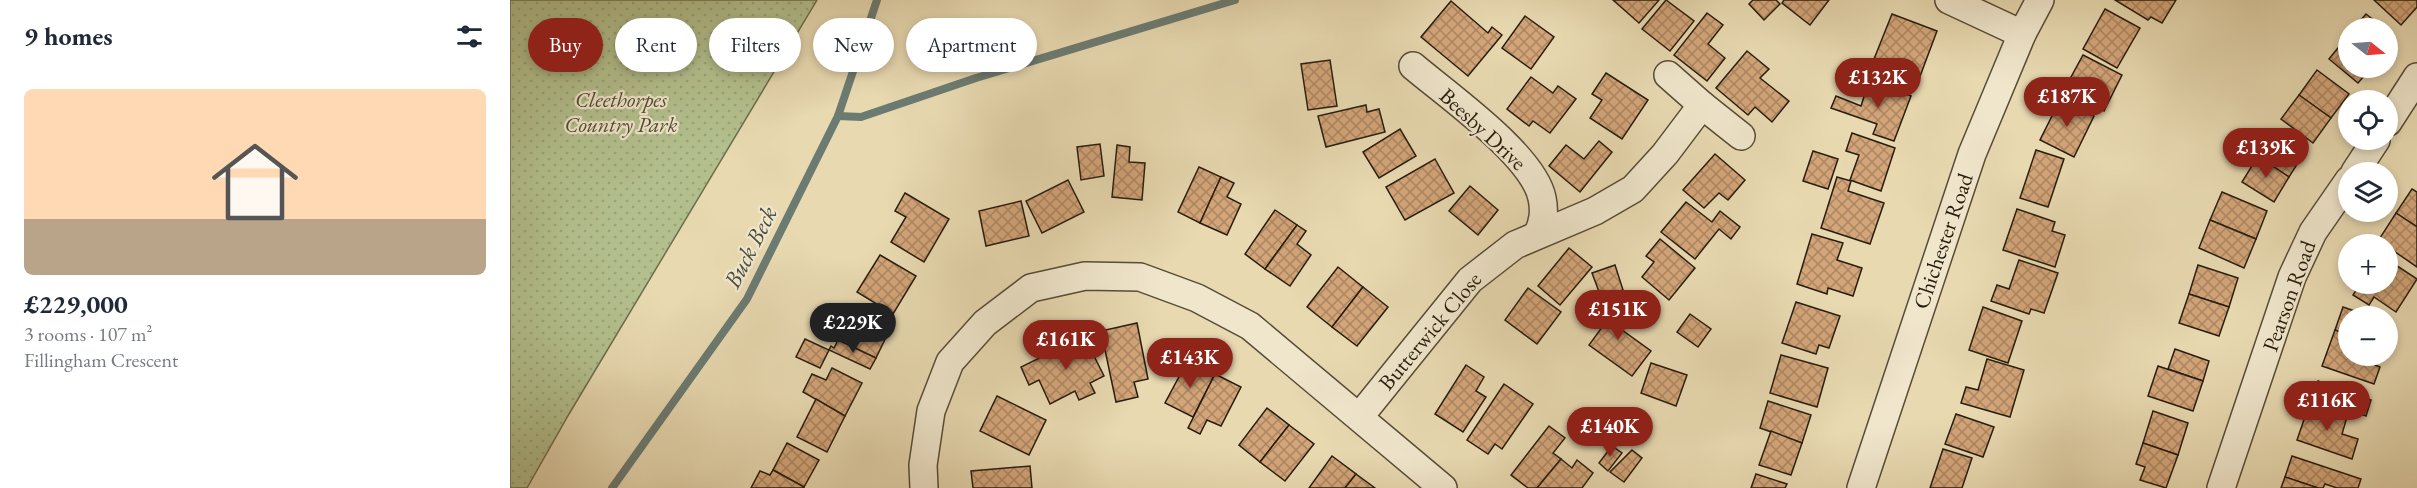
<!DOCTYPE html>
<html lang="en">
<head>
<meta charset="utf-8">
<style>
	:root { --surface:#fff; --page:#f2f2f3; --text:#1f2937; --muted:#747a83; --accent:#8f2418 }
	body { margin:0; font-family:"EB Garamond",serif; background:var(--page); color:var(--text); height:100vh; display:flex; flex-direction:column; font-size:22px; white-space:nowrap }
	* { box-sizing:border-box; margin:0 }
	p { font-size:20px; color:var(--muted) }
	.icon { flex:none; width:33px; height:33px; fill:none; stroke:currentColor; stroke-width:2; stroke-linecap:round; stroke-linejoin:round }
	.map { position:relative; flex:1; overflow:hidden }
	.side { display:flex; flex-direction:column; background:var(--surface); width:510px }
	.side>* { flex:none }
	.guide { position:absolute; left:18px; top:18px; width:570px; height:54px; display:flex; gap:12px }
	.needle { width:39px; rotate:107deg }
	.controls { position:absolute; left:1828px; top:18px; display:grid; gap:12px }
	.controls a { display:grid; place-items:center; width:60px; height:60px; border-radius:50%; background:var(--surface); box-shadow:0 3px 9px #0003; font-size:30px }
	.price { position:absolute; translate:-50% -51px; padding:0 14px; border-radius:21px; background:var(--accent); color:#fff; font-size:20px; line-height:39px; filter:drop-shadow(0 2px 3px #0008) }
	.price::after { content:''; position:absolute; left:50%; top:36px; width:18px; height:14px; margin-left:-9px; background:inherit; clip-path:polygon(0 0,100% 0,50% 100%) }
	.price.selected { background:#222; color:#fff }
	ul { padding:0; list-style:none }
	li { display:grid; align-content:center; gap:12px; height:318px; padding:0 24px }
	li span { display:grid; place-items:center; height:186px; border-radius:9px; color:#555 }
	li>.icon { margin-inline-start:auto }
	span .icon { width:108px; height:108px; fill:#fffc; stroke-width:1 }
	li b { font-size:26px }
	h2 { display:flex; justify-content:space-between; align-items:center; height:72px; padding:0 24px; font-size:26px }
	.pill { padding:0 21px; border-radius:27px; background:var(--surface); box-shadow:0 3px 9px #0003; font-size:21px; line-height:54px }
	.pill.selected { background:var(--accent); color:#fff }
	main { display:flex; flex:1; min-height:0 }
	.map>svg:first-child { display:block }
	.park { fill:url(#park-dots); stroke:#6d6e4e; stroke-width:1.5 }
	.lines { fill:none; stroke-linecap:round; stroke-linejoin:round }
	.stream { stroke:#6b7b72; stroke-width:8 }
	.building { fill:url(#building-cross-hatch); stroke:#271d0e; stroke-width:1.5 }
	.minor-casing { stroke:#574c37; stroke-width:30 }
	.minor { stroke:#f0e6cc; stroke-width:27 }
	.labels { text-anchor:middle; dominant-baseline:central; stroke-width:4.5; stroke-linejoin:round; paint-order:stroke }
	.park-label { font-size:22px; font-style:italic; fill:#514e34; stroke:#f0e6cc }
	.street-label { font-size:22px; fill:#271d0e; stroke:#f0e6cc }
	.water-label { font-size:24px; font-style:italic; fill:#494c40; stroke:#f0e6cc }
</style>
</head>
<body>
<main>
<section class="side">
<h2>9 homes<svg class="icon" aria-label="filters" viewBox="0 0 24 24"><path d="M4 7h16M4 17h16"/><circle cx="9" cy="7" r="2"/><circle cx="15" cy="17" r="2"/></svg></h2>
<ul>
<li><span style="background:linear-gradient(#ffd9b3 70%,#b9a48a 0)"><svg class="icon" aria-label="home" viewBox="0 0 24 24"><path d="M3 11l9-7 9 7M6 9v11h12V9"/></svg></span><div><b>£229,000</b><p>3 rooms · 107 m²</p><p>Fillingham Crescent</p></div></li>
</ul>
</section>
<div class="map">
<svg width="1907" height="488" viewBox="0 0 1907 488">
	<defs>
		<pattern id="park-dots" width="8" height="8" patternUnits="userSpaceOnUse" patternTransform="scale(1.5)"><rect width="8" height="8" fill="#b3c08e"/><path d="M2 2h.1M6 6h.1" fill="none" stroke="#9aa579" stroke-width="1.8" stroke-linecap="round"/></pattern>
		<pattern id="building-cross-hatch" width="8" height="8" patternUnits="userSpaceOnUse" patternTransform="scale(1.5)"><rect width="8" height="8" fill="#d3a579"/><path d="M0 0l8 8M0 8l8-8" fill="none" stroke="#ab8662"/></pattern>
	</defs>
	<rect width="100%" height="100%" fill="#e8d9b1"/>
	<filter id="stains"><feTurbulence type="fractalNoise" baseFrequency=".00333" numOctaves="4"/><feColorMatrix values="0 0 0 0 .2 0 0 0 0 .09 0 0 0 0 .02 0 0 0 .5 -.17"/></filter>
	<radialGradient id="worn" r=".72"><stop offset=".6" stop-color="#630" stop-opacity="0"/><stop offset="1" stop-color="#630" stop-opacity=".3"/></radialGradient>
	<!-- park -->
	<path class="park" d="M0,0H307L59,414L17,488H0Z"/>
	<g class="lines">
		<!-- stream -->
		<g class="stream">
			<path d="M328,116L351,117L466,78L725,0"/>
			<path d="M102,488L237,299L328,116L367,0"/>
		</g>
	</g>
	<!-- building -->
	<g class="building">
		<path d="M1103,0H1149L1129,23Z"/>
		<path d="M1156,0L1184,21L1160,51L1132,29Z"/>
		<path d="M1243,0H1266L1270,4L1254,20L1239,4Z"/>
		<path d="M1274,0H1319L1300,25L1272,3Z"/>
		<path d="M1605,0H1666L1652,23L1641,17L1638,20Z"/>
		<path d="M1864,0H1907V7L1891,25Z"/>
		<path d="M941,1L978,33L982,27L992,35L958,76L911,37Z"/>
		<path d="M1595,9L1630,28L1607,68L1573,49Z"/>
		<path d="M1197,13L1213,25L1198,44L1215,58L1197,81L1164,55Z"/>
		<path d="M1382,14L1427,31L1406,87L1360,69Z"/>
		<path d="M1856,14L1874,28H1844Z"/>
		<path d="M1015,16L1044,37L1021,69L992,48Z"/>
		<path d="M1837,37L1839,68H1861L1848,83L1819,59Z"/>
		<path d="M1237,51L1259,69L1250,78L1279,101L1262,122L1245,107L1238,115L1206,88Z"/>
		<path d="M1573,55L1612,75L1594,111L1554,90Z"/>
		<path d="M820,60L827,106L798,110L791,64Z"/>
		<path d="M1807,70L1839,94L1821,118L1789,95Z"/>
		<path d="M1096,73L1138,100L1112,139L1080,118L1092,100L1082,94Z"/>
		<path d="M1021,77L1043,93L1048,86L1066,99L1040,133L1023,121L1019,126L997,109Z"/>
		<path d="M1359,81L1401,96L1384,141L1363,134L1367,124L1321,108L1326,96L1351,106Z"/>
		<path d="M1789,95L1821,118L1803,143L1771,119Z"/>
		<path d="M1550,100L1584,116L1564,157L1530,140Z"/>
		<path d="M856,105L857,112L869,109L875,132L816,147L808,116Z"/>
		<path d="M890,129L906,156L869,178L853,152Z"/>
		<path d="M1756,131L1793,155L1779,177L1742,153Z"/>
		<path d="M1342,133L1385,148L1371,191L1340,180L1349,155L1336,151Z"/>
		<path d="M1089,141L1102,152L1070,192L1039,166L1056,145L1074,159Z"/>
		<path d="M590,144L594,176L571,180L567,147Z"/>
		<path d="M607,145L620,147L619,162L635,163L632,200L602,197Z"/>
		<path d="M1526,150L1554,159L1538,207L1510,198Z"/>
		<path d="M1303,151L1328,159L1318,189L1293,181Z"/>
		<path d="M1205,154L1235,180L1218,200L1209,193L1194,208L1173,190Z"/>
		<path d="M1748,156L1779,177L1764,202L1732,182Z"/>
		<path d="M925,159L944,193L895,220L876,187Z"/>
		<path d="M689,167L711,177L690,223L668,212Z"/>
		<path d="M711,177L724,183L717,197L731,204L717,235L690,223Z"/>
		<path d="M1327,177L1341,181L1338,191L1374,203L1360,244L1311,228Z"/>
		<path d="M558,180L574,212L532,233L516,201Z"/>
		<path d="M960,186L988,210L968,235L939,211Z"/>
		<path d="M1902,189L1907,192V227L1886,213Z"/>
		<path d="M1712,192L1757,211L1746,239L1700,220Z"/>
		<path d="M395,193L439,219L414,262L381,242L396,217L385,211Z"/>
		<path d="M511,201L519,236L476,246L469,211Z"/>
		<path d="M1176,202L1202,222L1210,211L1230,227L1221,239L1209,229L1185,259L1151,232Z"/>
		<path d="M1507,209L1545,222L1542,231L1555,235L1545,267L1493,250Z"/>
		<path d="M765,210L787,225L755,269L735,254Z"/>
		<path d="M1886,213L1907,227V267L1878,247V244L1868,241Z"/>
		<path d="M1700,220L1746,239L1734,268L1689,248Z"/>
		<path d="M787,225L796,231L787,244L801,255L780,286L755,269Z"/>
		<path d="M1302,234L1333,243L1327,260L1352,268L1343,296L1318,288L1317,294L1287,284Z"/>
		<path d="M1150,239L1185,268L1159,300L1132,277L1144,262L1136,256Z"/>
		<path d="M1059,248L1082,267L1050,305L1028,286Z"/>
		<path d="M370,255L406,276L383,314L347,292Z"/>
		<path d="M1509,260L1548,273L1534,313L1521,309L1519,314L1481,301L1487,285L1499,289Z"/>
		<path d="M1878,260L1907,279L1886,312L1864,297L1859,305L1843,295L1850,284H1878Z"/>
		<path d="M1105,265L1113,290L1091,297L1082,273Z"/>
		<path d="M1688,265L1728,278L1719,307L1679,294Z"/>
		<path d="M828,267L853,287L822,327L797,307Z"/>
		<path d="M853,287L878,307L847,346L822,327Z"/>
		<path d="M1018,288L1051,312L1027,344L995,320Z"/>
		<path d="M1679,294L1719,307L1709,336L1669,323Z"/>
		<path d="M1099,301L1117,315L1108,327L1141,351L1122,376L1079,345L1093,326L1085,321Z"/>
		<path d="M1286,302L1330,316L1319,348L1309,345L1306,354L1272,343Z"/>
		<path d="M1473,307L1512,321L1498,363L1459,350Z"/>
		<path d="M1833,307L1859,316H1839V335L1825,330Z"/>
		<path d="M341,312L379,331L366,358L328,340Z"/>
		<path d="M1180,314L1201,329L1188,347L1167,332Z"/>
		<path d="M627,323L638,379L624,382L628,397L606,402L591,331Z"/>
		<path d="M1825,330L1839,335V356H1857L1855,361L1870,367L1864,384L1812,366Z"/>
		<path d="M574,336L594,376L580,383L585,393L569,400L565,391L540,404L529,380L519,385L511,367Z"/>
		<path d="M295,339L319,350L310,368L286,357Z"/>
		<path d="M328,340L366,358L360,369L319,350L321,346L324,348Z"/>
		<path d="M1665,349L1699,361L1693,381L1658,369Z"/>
		<path d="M1271,355L1318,368L1307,407L1260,393Z"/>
		<path d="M1477,359L1514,370L1500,417L1451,403L1456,387L1468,390Z"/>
		<path d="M678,360L705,374L683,417L655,403Z"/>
		<path d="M1141,363L1177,375L1166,406L1131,393Z"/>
		<path d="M956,365L974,377L966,391L976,397L953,432L925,414Z"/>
		<path d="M1648,366L1693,381L1683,411L1638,396Z"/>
		<path d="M322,368L352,383L335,416L293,392L302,374L316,380Z"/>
		<path d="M705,374L731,387L711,426L697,420L690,434L678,428Z"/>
		<path d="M1808,381L1861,400L1856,416L1840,410L1837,417L1799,405Z"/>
		<path d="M994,384L1023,404L992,449L985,444L978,454L957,440Z"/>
		<path d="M487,396L536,420L519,455L470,431Z"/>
		<path d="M306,399L335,416L317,452L287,437Z"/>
		<path d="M1258,401L1301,415L1292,443L1250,428Z"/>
		<path d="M1799,405L1837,417L1832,434L1848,439L1842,459L1787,440Z"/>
		<path d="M757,408L779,425L750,462L729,445Z"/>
		<path d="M1643,411L1678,423L1668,455L1633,443Z"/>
		<path d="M1446,414L1484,427L1473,457L1435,444Z"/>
		<path d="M779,425L804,444L775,481L750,462Z"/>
		<path d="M1039,426L1055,438L1043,453L1051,459L1027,488H1018L1001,475Z"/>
		<path d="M1261,431L1292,443L1281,475L1249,465Z"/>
		<path d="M277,443L309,460L294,487L263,470Z"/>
		<path d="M1633,443L1668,455L1656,488L1630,480L1635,467L1626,464Z"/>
		<path d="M1102,446L1112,453L1098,471L1089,463Z"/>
		<path d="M1433,449L1462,458L1452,488H1420Z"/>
		<path d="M1122,450L1132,458L1114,482L1100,472Z"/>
		<path d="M822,456L846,474L835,488H799Z"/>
		<path d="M1782,456L1851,479L1848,488H1827L1815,484L1813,488H1808L1775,477Z"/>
		<path d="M1051,459L1062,468L1067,460L1083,473L1072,488H1027Z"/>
		<path d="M520,466L522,488H463L461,471Z"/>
		<path d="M263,470L294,487V488H241L250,471L260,475Z"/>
		<path d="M846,474L865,488H835Z"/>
		<path d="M1246,474L1277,484L1275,488H1241Z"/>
		<path d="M1775,477L1808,488H1771Z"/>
	</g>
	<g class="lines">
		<defs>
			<g id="minor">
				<path d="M1439,0L1512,34"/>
				<path d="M903,66C937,95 1023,155 1032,198C1035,212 1033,222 1028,234"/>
				<path d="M1158,75L1192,105"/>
				<path d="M1878,122L1907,77"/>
				<path d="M1845,172L1866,140"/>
				<path d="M850,416L960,280L1005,245L1085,211L1123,189L1155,154L1192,105L1231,136"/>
				<path d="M414,488L413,465L421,411L440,362L475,323L521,288L575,276L630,277L687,298L740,326L933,488"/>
				<path d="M1351,488L1462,154L1512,34L1530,0"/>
				<path d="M1711,488L1782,277L1803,232L1839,180"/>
			</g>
		</defs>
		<!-- minor casing -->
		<use href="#minor" class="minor-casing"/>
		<!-- minor -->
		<use href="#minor" class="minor"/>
	</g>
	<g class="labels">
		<!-- park labels -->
		<g class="park-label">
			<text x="111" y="99">Cleethorpes<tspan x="111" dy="25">Country Park</tspan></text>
		</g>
		<!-- street labels -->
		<g class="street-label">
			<text transform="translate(973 129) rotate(43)">Beesby Drive</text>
			<text transform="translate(1433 241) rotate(-71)">Chichester Road</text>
			<text transform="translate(1779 296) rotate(-70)">Pearson Road</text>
			<text transform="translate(920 331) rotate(-50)">Butterwick Close</text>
		</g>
		<!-- water labels -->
		<g class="water-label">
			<text transform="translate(240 247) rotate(-63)">Buck Beck</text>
		</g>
	</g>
	<rect width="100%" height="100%" filter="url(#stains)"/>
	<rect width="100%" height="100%" fill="url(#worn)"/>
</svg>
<div class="controls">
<a><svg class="needle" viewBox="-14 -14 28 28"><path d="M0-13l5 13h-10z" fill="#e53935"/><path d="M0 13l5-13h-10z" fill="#747a83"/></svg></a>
<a><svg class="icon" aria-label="locate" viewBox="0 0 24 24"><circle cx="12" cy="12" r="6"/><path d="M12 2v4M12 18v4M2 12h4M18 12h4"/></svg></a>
<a><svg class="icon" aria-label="layers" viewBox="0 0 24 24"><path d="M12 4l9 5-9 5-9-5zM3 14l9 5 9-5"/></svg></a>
<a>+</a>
<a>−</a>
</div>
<b class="price" style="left:1368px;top:109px">£132K</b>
<b class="price" style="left:1557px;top:128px">£187K</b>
<b class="price" style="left:1756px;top:179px">£139K</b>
<b class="price" style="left:1108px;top:341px">£151K</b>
<b class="price selected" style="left:343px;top:354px">£229K</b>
<b class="price" style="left:556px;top:371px">£161K</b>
<b class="price" style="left:680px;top:389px">£143K</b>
<b class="price" style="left:1817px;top:432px">£116K</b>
<b class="price" style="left:1100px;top:458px">£140K</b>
<div class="guide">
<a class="pill selected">Buy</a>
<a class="pill">Rent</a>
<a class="pill">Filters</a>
<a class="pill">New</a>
<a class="pill">Apartment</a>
</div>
</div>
</main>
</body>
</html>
